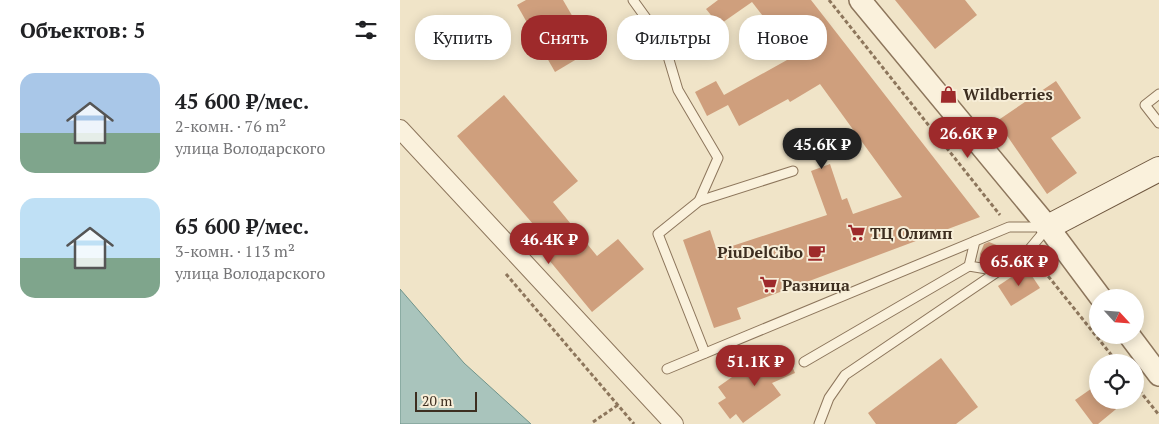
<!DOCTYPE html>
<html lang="ru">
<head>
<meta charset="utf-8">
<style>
	:root { --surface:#fff; --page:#f2f2f2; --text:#202124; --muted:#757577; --accent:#9e2a2b }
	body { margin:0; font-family:"PT Serif",serif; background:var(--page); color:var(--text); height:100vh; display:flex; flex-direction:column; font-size:19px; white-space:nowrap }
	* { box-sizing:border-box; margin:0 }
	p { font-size:16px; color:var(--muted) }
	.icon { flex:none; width:28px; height:28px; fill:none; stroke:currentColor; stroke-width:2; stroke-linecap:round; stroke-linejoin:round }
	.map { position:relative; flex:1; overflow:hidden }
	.side { display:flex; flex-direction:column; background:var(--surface); width:400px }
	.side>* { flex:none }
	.banner { position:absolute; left:15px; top:15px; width:475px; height:45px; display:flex; gap:10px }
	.needle { width:32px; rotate:116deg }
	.controls { position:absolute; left:689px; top:289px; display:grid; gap:10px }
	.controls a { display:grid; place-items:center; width:55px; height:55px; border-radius:50%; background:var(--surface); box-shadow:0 2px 12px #0003; font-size:25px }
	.scale { position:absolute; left:15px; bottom:12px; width:62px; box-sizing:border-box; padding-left:5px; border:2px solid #3d2e20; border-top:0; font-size:14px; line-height:18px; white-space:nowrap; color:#3d2e20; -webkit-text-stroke:4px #f7eed8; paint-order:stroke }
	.price { position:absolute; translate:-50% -42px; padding:0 11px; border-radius:18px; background:var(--accent); color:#fff; font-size:16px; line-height:32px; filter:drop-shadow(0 1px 2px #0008) }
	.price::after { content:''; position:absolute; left:50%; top:30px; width:15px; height:11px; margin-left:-8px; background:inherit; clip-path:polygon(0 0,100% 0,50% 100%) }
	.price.selected { background:#222; color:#fff }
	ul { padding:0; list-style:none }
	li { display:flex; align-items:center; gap:15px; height:125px; padding:0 20px }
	li span { display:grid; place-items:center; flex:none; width:140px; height:100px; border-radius:15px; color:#555 }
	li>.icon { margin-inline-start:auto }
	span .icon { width:60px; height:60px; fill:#fffc; stroke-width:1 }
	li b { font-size:21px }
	h2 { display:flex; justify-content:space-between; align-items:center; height:60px; padding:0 20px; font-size:21px }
	.tag { padding:0 18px; border-radius:20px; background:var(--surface); box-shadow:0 2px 12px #0003; font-size:18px; line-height:45px }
	.tag.selected { background:var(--accent); color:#fff }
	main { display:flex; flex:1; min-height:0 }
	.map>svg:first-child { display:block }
	.water { fill:#a9c4bc; stroke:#6f938a }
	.building { fill:#cf9f7d }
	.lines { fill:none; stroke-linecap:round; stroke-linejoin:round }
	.service-casing { stroke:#8d765c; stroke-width:11 }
	.minor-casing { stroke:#8d765c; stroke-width:20 }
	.tertiary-casing { stroke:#8d765c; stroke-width:24 }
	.secondary-casing { stroke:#6f573f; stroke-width:26 }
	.path { stroke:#8d765c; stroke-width:3; stroke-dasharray:4 2.5; stroke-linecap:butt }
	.service { stroke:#faf1dc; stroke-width:9 }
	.minor { stroke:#faf1dc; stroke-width:18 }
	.tertiary { stroke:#faf1dc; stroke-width:21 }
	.secondary { stroke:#faf1dc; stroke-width:24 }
	.labels { text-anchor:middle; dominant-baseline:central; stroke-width:4; stroke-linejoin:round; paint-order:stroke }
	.poi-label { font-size:16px; font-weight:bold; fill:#3d2e20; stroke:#f7eed8; text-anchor:start }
</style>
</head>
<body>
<main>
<section class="side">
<h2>Объектов: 5<svg class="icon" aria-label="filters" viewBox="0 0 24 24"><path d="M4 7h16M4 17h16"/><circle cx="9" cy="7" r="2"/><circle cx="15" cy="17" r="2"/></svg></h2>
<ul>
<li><span style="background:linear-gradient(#a9c7e8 60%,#7fa58c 0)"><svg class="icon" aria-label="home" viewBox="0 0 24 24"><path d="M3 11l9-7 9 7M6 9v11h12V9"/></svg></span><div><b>45 600 ₽/мес.</b><p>2-комн. · 76 m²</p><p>улица Володарского</p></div></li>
<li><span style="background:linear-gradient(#bfe0f5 60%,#7fa58c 0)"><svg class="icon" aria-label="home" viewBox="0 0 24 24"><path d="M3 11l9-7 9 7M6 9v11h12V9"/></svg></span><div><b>65 600 ₽/мес.</b><p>3-комн. · 113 m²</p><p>улица Володарского</p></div></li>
</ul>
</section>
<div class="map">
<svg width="759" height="424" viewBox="0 0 759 424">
	<rect width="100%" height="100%" fill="#f0e4c8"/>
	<!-- water -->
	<path class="water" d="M0,289L64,363L131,424H0Z"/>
	<!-- building -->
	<g class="building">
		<path d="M126,0H163L192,50L155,72L117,5Z"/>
		<path d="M318,0H411L580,217L337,308L341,319L314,328L283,240L310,230L317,251L427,215L411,171L430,164L442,200L447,198L453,214L502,197L420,84L390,102L388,99L339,126L328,105L307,116L295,92L316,81L324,95L387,60L382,54L389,50L352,2L319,25L306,9Z"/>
		<path d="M495,0H565L577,15L535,49Z"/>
		<path d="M656,81L681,118L651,138L677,173L647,194L597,121Z"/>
		<path d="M104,95L178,181L153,202L197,256L218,239L244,269L192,312L125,231L133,224L57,136Z"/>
		<path d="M589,242L599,246L605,259L597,264L583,262L580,254L584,244Z"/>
		<path d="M626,267L640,288L611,306L598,286Z"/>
		<path d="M385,350L395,373L372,383L381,395L343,423L336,414L330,419L318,403L326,398L318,387L356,360L358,363Z"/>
		<path d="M541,358L578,407L556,424H476L468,413Z"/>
		<path d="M698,384V400H727L698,424H693L675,400Z"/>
	</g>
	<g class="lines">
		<defs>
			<g id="service">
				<path d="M233,0L264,43L278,90L318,158L299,201L258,234L305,353"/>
				<path d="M759,94L745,105L759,123"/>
				<path d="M299,201L393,171"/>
				<path d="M569,266L599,271"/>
				<path d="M404,362L569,266L575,241"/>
				<path d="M267,369L609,227H645"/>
				<path d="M419,424L429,398L445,375L628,251L648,227"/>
			</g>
			<path id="minor" d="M0,129L274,424"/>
			<g id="tertiary">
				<path d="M460,0L648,227L701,298"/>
				<path d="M729,335L759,375"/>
			</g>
			<path id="secondary" d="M648,227L759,169"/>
		</defs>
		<!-- service casing -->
		<use href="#service" class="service-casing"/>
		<!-- minor casing -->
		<use href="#minor" class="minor-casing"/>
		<!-- tertiary casing -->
		<use href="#tertiary" class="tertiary-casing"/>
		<!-- secondary casing -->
		<use href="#secondary" class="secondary-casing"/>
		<!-- path -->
		<g class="path">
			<path d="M429,0L600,215"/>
			<path d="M636,261L717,362"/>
			<path d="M106,274L234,424"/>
			<path d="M735,385L759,415"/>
			<path d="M193,422L218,405"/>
		</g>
		<!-- service -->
		<use href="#service" class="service"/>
		<!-- minor -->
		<use href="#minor" class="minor"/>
		<!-- tertiary -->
		<use href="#tertiary" class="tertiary"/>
		<!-- secondary -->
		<use href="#secondary" class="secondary"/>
	</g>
	<!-- icons -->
	<defs>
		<symbol id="shop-bare" viewBox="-9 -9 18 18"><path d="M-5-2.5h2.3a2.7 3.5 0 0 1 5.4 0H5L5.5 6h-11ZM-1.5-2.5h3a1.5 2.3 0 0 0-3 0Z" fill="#9e2a2b" stroke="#f7eed8" stroke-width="2.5" paint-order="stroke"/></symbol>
		<symbol id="supermarket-bare" viewBox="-9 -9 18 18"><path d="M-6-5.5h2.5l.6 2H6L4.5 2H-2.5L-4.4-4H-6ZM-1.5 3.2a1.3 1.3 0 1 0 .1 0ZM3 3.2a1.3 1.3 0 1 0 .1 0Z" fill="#9e2a2b" stroke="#f7eed8" stroke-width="2.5" paint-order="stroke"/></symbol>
		<symbol id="cafe-bare" viewBox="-9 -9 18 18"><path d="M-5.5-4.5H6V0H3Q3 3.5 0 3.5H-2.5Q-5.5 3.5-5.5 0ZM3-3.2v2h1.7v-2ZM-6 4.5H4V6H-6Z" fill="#9e2a2b" stroke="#f7eed8" stroke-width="2.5" paint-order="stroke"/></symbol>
	</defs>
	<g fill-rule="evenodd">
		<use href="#shop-bare" x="536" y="82" width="25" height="25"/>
		<use href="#supermarket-bare" x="444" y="220" width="25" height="25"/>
		<use href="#cafe-bare" x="404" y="240" width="25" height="25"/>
		<use href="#supermarket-bare" x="356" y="272" width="25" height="25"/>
	</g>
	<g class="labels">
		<!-- poi labels -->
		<g class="poi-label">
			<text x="563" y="94">Wildberries</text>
			<text x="470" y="233">ТЦ Олимп</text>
			<text x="403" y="252" text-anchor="end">PiuDelCibo</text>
			<text x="382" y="285">Разница</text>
		</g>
	</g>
</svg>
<div class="controls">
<a><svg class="needle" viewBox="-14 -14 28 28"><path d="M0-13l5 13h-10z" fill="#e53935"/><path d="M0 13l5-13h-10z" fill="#757577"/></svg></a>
<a><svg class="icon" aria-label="locate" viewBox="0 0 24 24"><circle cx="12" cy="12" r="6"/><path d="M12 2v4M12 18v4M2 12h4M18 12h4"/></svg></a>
</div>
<div class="scale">20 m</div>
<b class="price" style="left:568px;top:159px">26.6K ₽</b>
<b class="price selected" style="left:422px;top:170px">45.6K ₽</b>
<b class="price" style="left:149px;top:265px">46.4K ₽</b>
<b class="price" style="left:619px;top:287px">65.6K ₽</b>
<b class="price" style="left:355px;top:387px">51.1K ₽</b>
<div class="banner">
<a class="tag">Купить</a>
<a class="tag selected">Снять</a>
<a class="tag">Фильтры</a>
<a class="tag">Новое</a>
</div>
</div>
</main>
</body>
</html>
